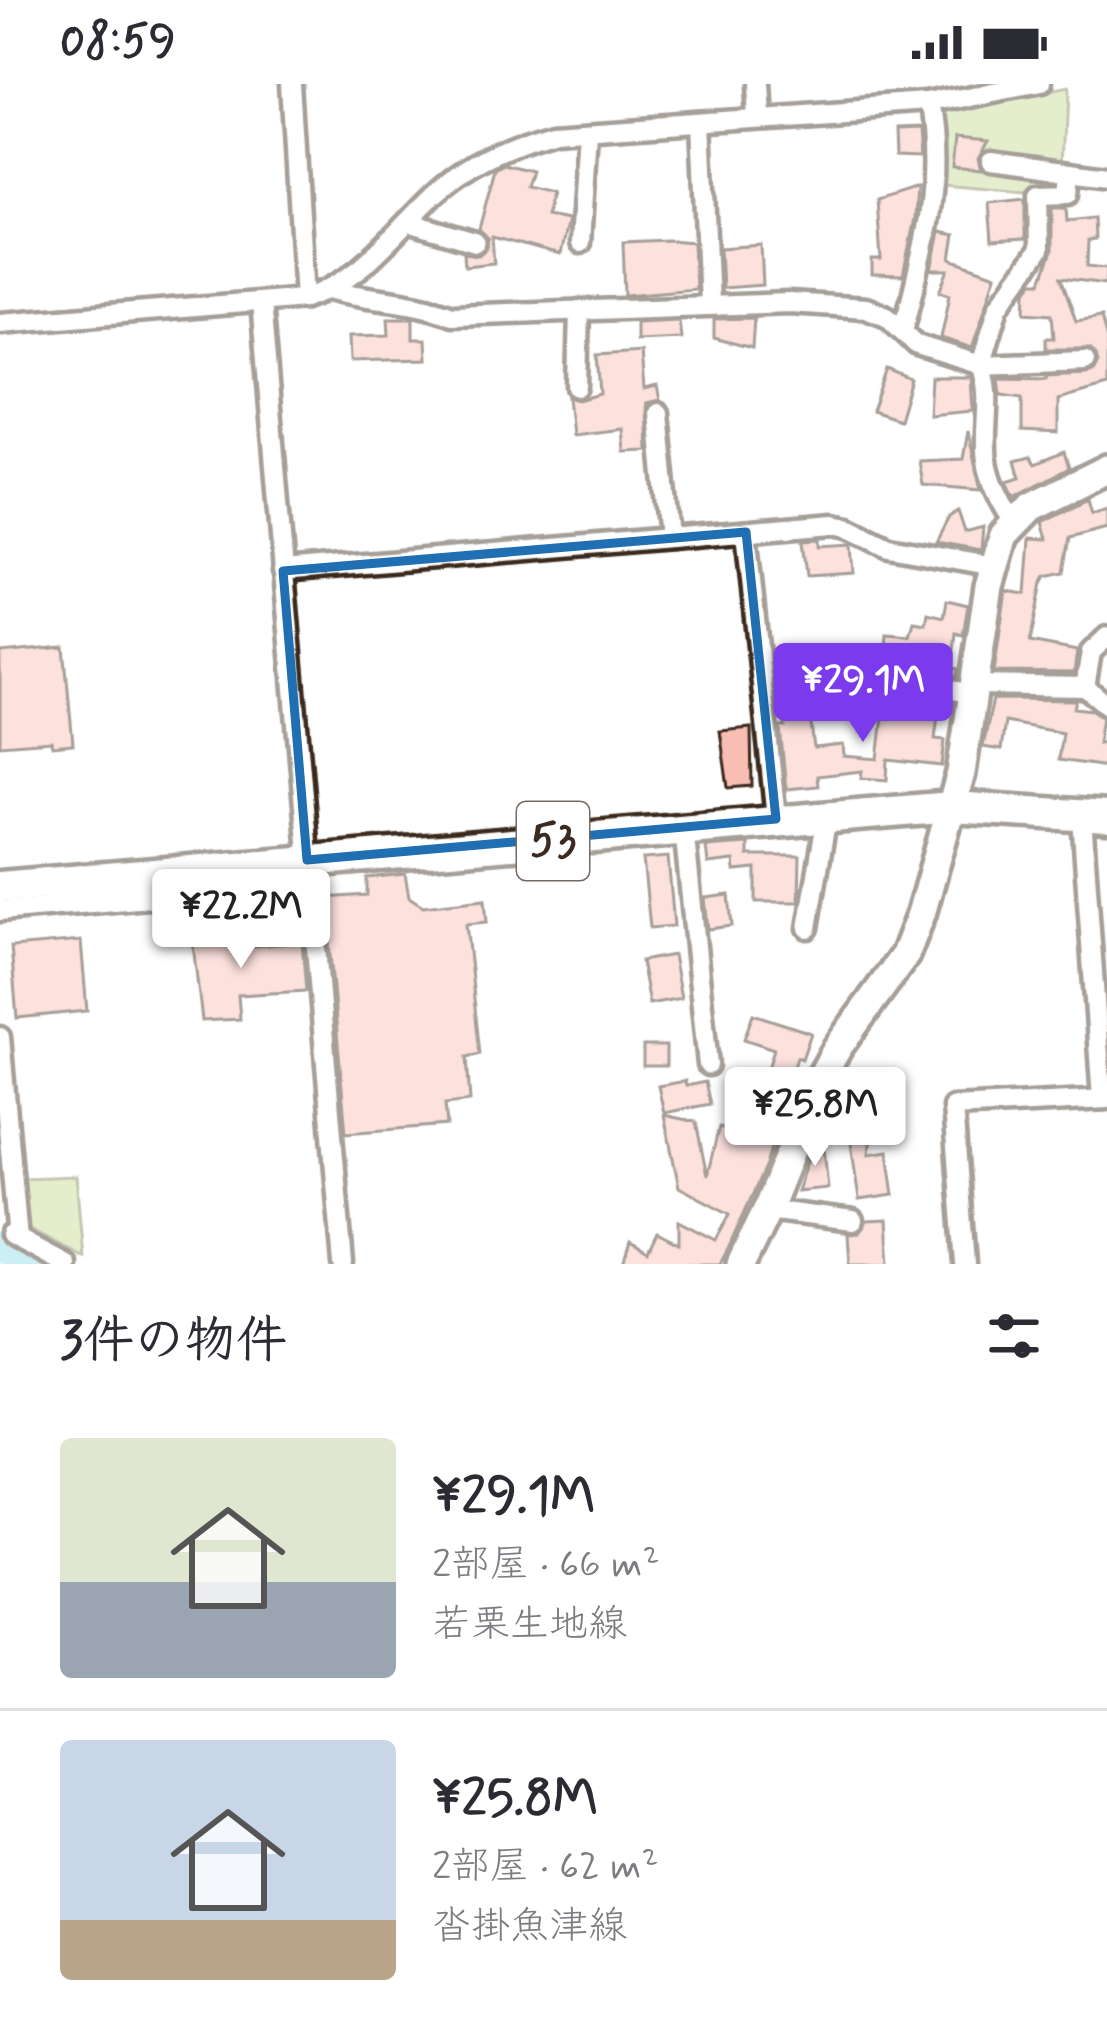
<!DOCTYPE html>
<html lang="ja">
<head>
<meta charset="utf-8">
<style>
	:root { --surface:#fff; --page:#f7f7f7; --text:#2b2b33; --muted:#7c7c81; --line:#e1e1e2; --accent:#7c3aed }
	body { margin:0; font-family:Mynerve,"Klee One",sans-serif; background:var(--page); color:var(--text); height:100vh; display:flex; flex-direction:column; font-size:45px; white-space:nowrap }
	* { box-sizing:border-box; margin:0 }
	p { font-size:39px; color:var(--muted) }
	.icon { flex:none; width:66px; height:66px; fill:none; stroke:currentColor; stroke-width:2; stroke-linecap:round; stroke-linejoin:round }
	.map { position:relative; height:1180px; overflow:hidden }
	.sheet { display:flex; flex-direction:column; background:var(--surface); flex:1 }
	.sheet>* { flex:none }
	.price { position:absolute; translate:-50% -102px; padding:0 27px; border-radius:12px; background:#fff; color:#222; font-size:39px; line-height:78px; filter:drop-shadow(0 3px 6px #0008) }
	.price::after { content:''; position:absolute; left:50%; top:72px; width:36px; height:27px; margin-left:-18px; background:inherit; clip-path:polygon(0 0,100% 0,50% 100%) }
	.price.active { background:var(--accent); color:#fff }
	ul { padding:0; list-style:none }
	li { display:flex; align-items:center; gap:36px; height:300px; padding:0 60px }
	li+li { border-top:3px solid var(--line) }
	li span { display:grid; place-items:center; flex:none; width:336px; height:240px; border-radius:12px; color:#555 }
	li>.icon { margin-inline-start:auto }
	span .icon { width:144px; height:144px; fill:#fffc; stroke-width:1 }
	li b { font-size:51px }
	h2 { display:flex; justify-content:space-between; align-items:center; height:144px; padding:0 60px; font-size:51px }
	.status { display:flex; justify-content:space-between; align-items:center; height:84px; padding:0 60px; background:var(--surface); direction:ltr }
	.status svg { height:33px; fill:currentColor }
	.map>svg:first-child { display:block }
	.green { fill:#c3da90; stroke:#7f8257; stroke-width:3 }
	.lines { fill:none; stroke-linecap:round; stroke-linejoin:round }
	.river { stroke:#8cdce9; stroke-width:30 }
	.building { fill:#f8bdb3; stroke:#3b2a1e; stroke-width:3 }
	.street-casing { stroke:#3b2a1e; stroke-width:27 }
	.secondary-casing { stroke:#3b2a1e; stroke-width:36 }
	.primary-casing { stroke:#3b2a1e; stroke-width:39 }
	.street { stroke:#fff; stroke-width:18 }
	.secondary { stroke:#fff; stroke-width:27 }
	.primary { stroke:#fff; stroke-width:30 }
	.marked { fill:none; stroke:#1f6fb2; stroke-width:9; stroke-linejoin:round }
	.labels { text-anchor:middle; dominant-baseline:central; stroke-width:9; stroke-linejoin:round; paint-order:stroke }
	.shield { fill:#fff; stroke:#766a62; stroke-width:3 }
	.shield-label { font-size:45px; font-weight:bold; fill:#3b2a1e }
</style>
</head>
<body>
<div class="status"><b>08:59</b><svg viewBox="0 0 49 12"><path d="M0 12V9h3v3zM5 12V6h3v6zM10 12V3h3v9zM15 12V0h3v12zM26 1h20v11H26zM47 4h2v5h-2z"/></svg></div>
<div class="map">
<svg width="1107" height="1180" viewBox="0 0 1107 1180">
	<rect width="100%" height="100%" fill="#fff"/>
	<filter id="ink" filterUnits="userSpaceOnUse"><feTurbulence type="fractalNoise" baseFrequency=".00833" numOctaves="2"/><feDisplacementMap in="SourceGraphic" scale="24" xChannelSelector="R" yChannelSelector="G"/><feConvolveMatrix kernelMatrix="1 2 1 2 8 2 1 2 1" color-interpolation-filters="sRGB"/></filter>
	<g filter="url(#ink)">
		<!-- green -->
		<g class="green">
			<path d="M1065,5L1061,111L942,101L937,31Z"/>
			<path d="M76,1092L83,1173L26,1143L22,1094Z"/>
		</g>
		<g class="lines">
			<!-- river -->
			<path class="river" d="M0,1163L32,1180"/>
		</g>
		<!-- building -->
		<g class="building">
			<path d="M918,48L920,73L895,72L894,49Z"/>
			<path d="M955,54L988,57L978,74L981,86L952,83Z"/>
			<path d="M504,80L531,87L526,103L551,109L546,132L568,136L560,171L492,153L494,179L465,182L464,169L479,171L487,163L488,154L479,145L495,85Z"/>
			<path d="M917,103L915,134L903,192L872,191V176H881L877,116Z"/>
			<path d="M1025,115V155L992,157L989,119Z"/>
			<path d="M1052,124H1066L1067,137L1094,134L1095,155L1088,156L1087,182L1107,184L1106,200L1061,194L1076,237L1101,233L1107,256V302L1058,316V349L1022,347V314L1001,311L999,294L1046,295V292L1086,290L1093,288L1098,278L1090,265H1046V254H1054L1052,230L1026,228L1027,206L1033,198H1041L1052,167Z"/>
			<path d="M940,148L955,151L951,175L996,191L972,264L941,254L950,210L940,207L949,186H932Z"/>
			<path d="M668,156L693,158L695,205L625,211L623,158Z"/>
			<path d="M761,161L763,201L722,204L720,164Z"/>
			<path d="M388,234H413V255H426L427,275L350,277L349,252L389,251Z"/>
			<path d="M754,234L752,264L714,254V235Z"/>
			<path d="M679,236L681,254L636,256V238Z"/>
			<path d="M641,268L644,305L657,302L660,316L646,319L648,367L624,368L622,345L572,351L568,313L578,316L600,310L597,271Z"/>
			<path d="M887,285L911,295L899,336L872,327Z"/>
			<path d="M931,293H971L973,327L929,331Z"/>
			<path d="M968,347L981,406L923,401L919,377L963,375Z"/>
			<path d="M1064,368L1069,384L1014,413L1007,397L1020,393L1015,377L1030,373L1035,380Z"/>
			<path d="M1088,415L1092,429L1107,424V444L1070,454L1064,488L1046,492L1042,499L1030,558L1077,567L1074,589L994,588L1006,507L1026,510L1030,454L1047,455L1042,438Z"/>
			<path d="M958,427L965,448L983,443L981,466L936,458L949,433Z"/>
			<path d="M820,455V462L852,460L854,489L807,492L803,456Z"/>
			<path d="M947,516L968,521L963,551L956,549L952,584L958,585L957,593L916,585L919,567L886,564L887,550L910,552L914,538L926,540L928,529L944,533Z"/>
			<path d="M64,563L73,660L52,662L51,657L0,661V569Z"/>
			<path d="M839,584L835,593L842,615L806,616L803,585Z"/>
			<path d="M912,612L940,617L935,655L945,656L942,682L888,676L887,696L861,694L862,687L817,692L818,702L786,705L780,643H785L784,628L809,625L814,664L843,661L844,672L878,675L883,633L890,634L892,613L912,616Z"/>
			<path d="M993,615L1076,616L1074,624L1092,626L1102,633L1098,659L1107,658V683L1058,676L1062,649L1005,638L1001,666L983,663Z"/>
			<path d="M751,644L752,702L728,704L720,647Z"/>
			<path d="M748,760V772H800L799,818H756V785L735,787L734,777L708,780L706,763Z"/>
			<path d="M668,773L674,842L650,844L643,775Z"/>
			<path d="M405,790L409,813L423,822L485,815L487,838L466,840L480,970L467,973L470,1017L445,1020L447,1041L346,1049L325,814L367,811V794Z"/>
			<path d="M729,811L732,842L708,845L705,814Z"/>
			<path d="M230,839L233,864L302,858L306,907L238,911L240,935L202,937L191,844Z"/>
			<path d="M81,857L87,927L17,934L11,863Z"/>
			<path d="M673,871L681,914L649,920L641,877Z"/>
			<path d="M753,930L811,949L802,975L797,973L766,1081L728,1165L720,1180H623L630,1158L648,1168L657,1149L679,1160V1137L716,1156L730,1130L679,1103L664,1031L696,1038L707,1092L719,1043L755,1051L767,1006L762,1004L774,965L744,955Z"/>
			<rect x="643" y="962" width="23" height="20"/>
			<path d="M685,997L686,1002L705,998L710,1020L664,1029L658,1002Z"/>
			<path d="M833,1009L847,1011L844,1031L873,1034L869,1070L888,1067L894,1111L859,1116L850,1051L818,1047Z"/>
			<path d="M815,1054H823L828,1104L797,1107Z"/>
			<path d="M887,1136L890,1180H850L848,1150L859,1149L866,1137Z"/>
		</g>
		<g class="lines">
			<defs>
				<g id="street">
					<path d="M292,0L305,214"/>
					<path d="M755,0L757,32"/>
					<path d="M701,38L709,221"/>
					<path d="M991,77L1107,93"/>
					<path d="M1070,88L1068,110L1038,111L1039,166L999,222L981,281L1085,277"/>
					<path d="M408,138L475,158"/>
					<path d="M580,159L587,47"/>
					<path d="M333,206C374,217 413,215 452,231L789,219L866,224L887,232L917,261L981,281C994,312 982,345 987,377C991,400 1001,419 1014,438"/>
					<path d="M261,218L343,1180"/>
					<path d="M0,239L305,214C362,197 394,148 436,109C469,78 510,60 553,48L928,22L1039,0"/>
					<path d="M903,247C922,173 944,99 928,22"/>
					<path d="M577,303L579,226"/>
					<path d="M658,329L670,454"/>
					<path d="M746,448L776,735"/>
					<path d="M283,487L834,440L849,443L889,463L994,482"/>
					<path d="M848,593L901,596L973,610"/>
					<path d="M974,601L1085,603L1091,568L1107,553"/>
					<path d="M1085,603L1107,621"/>
					<path d="M1082,733L1102,1015"/>
					<path d="M684,744L708,981"/>
					<path d="M0,827L310,800"/>
					<path d="M808,844L827,732"/>
					<path d="M0,953L18,1155"/>
					<path d="M767,1126L853,1137"/>
					<path d="M11,1151L65,1180"/>
					<path d="M965,1180L953,1023L1107,1015"/>
				</g>
				<path id="secondary" d="M741,1180L767,1126L819,997L838,963L905,871L921,830L961,689L989,502L1004,451L1031,423L1107,385"/>
				<path id="primary" d="M0,803L952,723L1107,733"/>
			</defs>
			<!-- street casing -->
			<use href="#street" class="street-casing"/>
			<!-- secondary casing -->
			<use href="#secondary" class="secondary-casing"/>
			<!-- primary casing -->
			<use href="#primary" class="primary-casing"/>
			<!-- street -->
			<use href="#street" class="street"/>
			<!-- secondary -->
			<use href="#secondary" class="secondary"/>
			<!-- primary -->
			<use href="#primary" class="primary"/>
		</g>
	</g>
	<!-- marked area -->
	<path d="M0 0H1107V1180H0ZM746,448L776,735L307,776L283,487Z" fill="#fff" fill-opacity=".55" fill-rule="evenodd"/>
	<path class="marked" d="M746,448L776,735L307,776L283,487Z"/>
	<g class="labels">
		<!-- shield labels -->
		<rect class="shield" x="517" y="718" width="72" height="78" rx="9"/>
		<g class="shield-label">
			<text x="553" y="757">53</text>
		</g>
	</g>
</svg>
<b class="price active" style="left:863px;top:661px">¥29.1M</b>
<b class="price" style="left:241px;top:887px">¥22.2M</b>
<b class="price" style="left:815px;top:1085px">¥25.8M</b>
</div>
<section class="sheet">
<h2>3件の物件<svg class="icon" aria-label="filters" viewBox="0 0 24 24"><path d="M4 7h16M4 17h16"/><circle cx="9" cy="7" r="2"/><circle cx="15" cy="17" r="2"/></svg></h2>
<ul>
<li><span style="background:linear-gradient(#dfe7d0 60%,#9aa5b1 0)"><svg class="icon" aria-label="home" viewBox="0 0 24 24"><path d="M3 11l9-7 9 7M6 9v11h12V9"/></svg></span><div><b>¥29.1M</b><p>2部屋 · 66 m²</p><p>若栗生地線</p></div></li>
<li><span style="background:linear-gradient(#c9d6e8 75%,#b9a48a 0)"><svg class="icon" aria-label="home" viewBox="0 0 24 24"><path d="M3 11l9-7 9 7M6 9v11h12V9"/></svg></span><div><b>¥25.8M</b><p>2部屋 · 62 m²</p><p>沓掛魚津線</p></div></li>
</ul>
</section>
</body>
</html>
